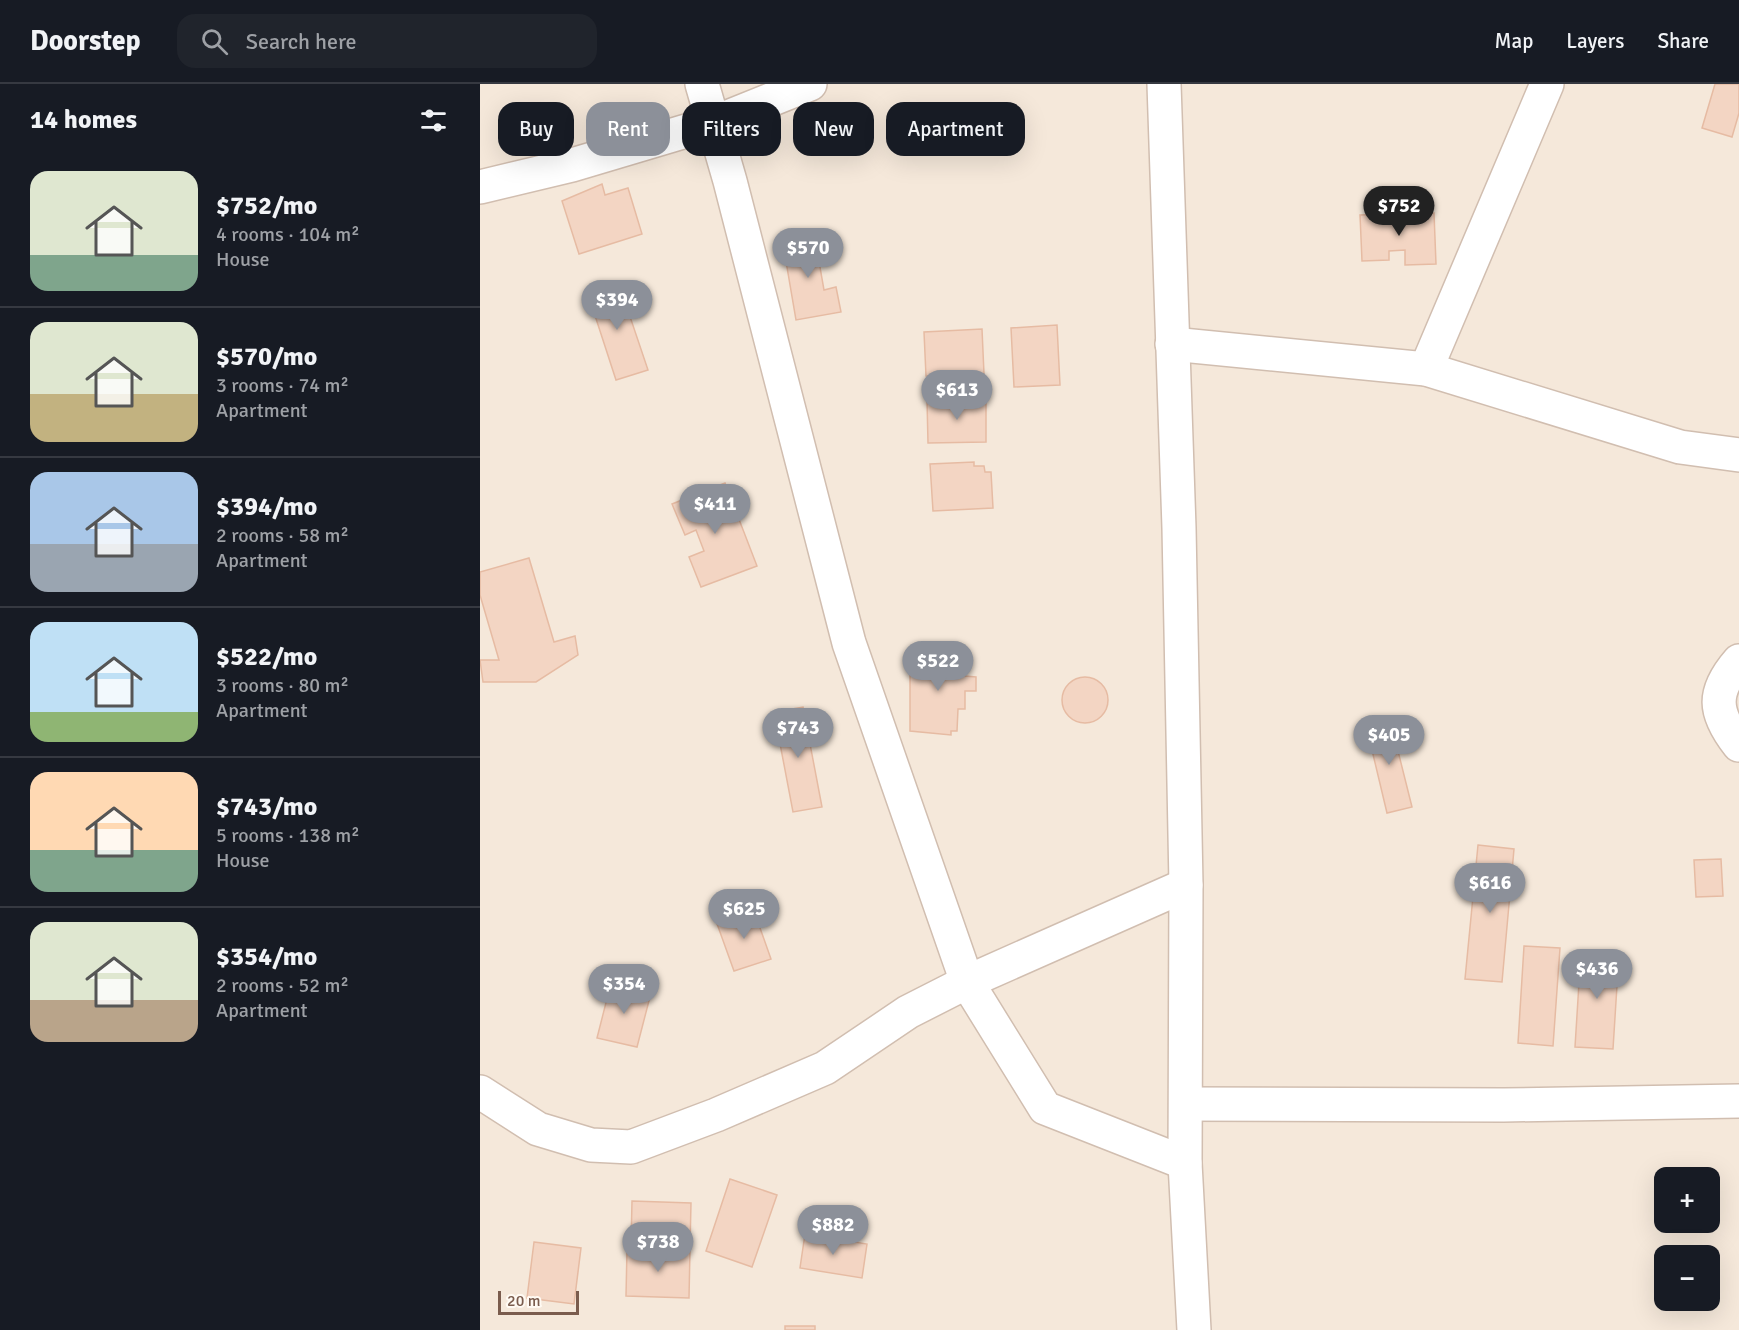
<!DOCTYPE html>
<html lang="en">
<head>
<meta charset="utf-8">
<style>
	:root { --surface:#171b24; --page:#20242c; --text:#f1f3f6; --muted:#9ea1a6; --line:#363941; --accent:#8c9099 }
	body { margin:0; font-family:Signika,sans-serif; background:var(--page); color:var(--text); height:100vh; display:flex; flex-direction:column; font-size:22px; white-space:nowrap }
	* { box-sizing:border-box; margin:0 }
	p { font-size:20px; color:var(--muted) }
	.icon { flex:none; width:33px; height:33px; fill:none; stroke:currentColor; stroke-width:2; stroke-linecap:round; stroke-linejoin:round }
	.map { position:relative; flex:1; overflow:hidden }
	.sheet { display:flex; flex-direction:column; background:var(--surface); width:480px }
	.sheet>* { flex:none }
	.top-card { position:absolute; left:18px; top:18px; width:570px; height:54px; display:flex; gap:12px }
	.tools { position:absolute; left:1174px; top:1083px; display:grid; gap:12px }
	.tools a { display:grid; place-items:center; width:66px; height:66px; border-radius:12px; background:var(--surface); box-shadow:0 6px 24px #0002; font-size:30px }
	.scale { position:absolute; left:18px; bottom:15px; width:81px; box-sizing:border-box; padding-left:6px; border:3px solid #7a5c4d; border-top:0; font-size:16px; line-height:21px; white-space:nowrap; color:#7a5c4d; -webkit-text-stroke:4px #fffaf3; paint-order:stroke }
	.price { position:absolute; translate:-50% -51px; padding:0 14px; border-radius:21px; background:var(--accent); color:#fff; font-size:20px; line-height:39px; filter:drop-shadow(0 2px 3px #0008) }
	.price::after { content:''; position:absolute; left:50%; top:36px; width:18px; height:14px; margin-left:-9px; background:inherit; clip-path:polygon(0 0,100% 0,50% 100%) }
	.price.active { background:#222; color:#fff }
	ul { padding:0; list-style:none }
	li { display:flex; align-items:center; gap:18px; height:150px; padding:0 30px }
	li+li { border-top:2px solid var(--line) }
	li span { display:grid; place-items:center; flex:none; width:168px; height:120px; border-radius:18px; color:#555 }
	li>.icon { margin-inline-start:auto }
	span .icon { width:72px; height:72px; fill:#fffc; stroke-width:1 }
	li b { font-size:26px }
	h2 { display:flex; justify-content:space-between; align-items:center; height:72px; padding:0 30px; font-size:26px }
	.pill { padding:0 21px; border-radius:18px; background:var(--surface); box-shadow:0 6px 24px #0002; font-size:21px; line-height:54px }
	.pill.active { background:var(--accent); color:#fff }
	header { display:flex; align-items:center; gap:36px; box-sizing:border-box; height:84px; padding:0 30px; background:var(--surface); border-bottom:2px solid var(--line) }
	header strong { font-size:28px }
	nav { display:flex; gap:33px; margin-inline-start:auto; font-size:21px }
	.search { width:420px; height:54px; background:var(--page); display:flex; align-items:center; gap:15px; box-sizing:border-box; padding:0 21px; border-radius:18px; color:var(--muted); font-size:22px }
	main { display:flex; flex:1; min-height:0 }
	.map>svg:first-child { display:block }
	.residential { fill:#f5e8da; fill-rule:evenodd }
	.building { fill:#f3d5c3; stroke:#e6bba3; stroke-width:1.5 }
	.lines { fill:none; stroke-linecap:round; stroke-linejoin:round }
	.minor-casing { stroke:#d1beb0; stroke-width:36 }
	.tertiary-casing { stroke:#d1beb0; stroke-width:36 }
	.minor { stroke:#fff; stroke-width:33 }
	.tertiary { stroke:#fff; stroke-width:33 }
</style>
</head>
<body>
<header>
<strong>Doorstep</strong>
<div class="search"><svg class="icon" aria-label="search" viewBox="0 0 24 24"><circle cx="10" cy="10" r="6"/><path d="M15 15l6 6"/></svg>Search here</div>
<nav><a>Map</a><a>Layers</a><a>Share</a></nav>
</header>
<main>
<section class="sheet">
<h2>14 homes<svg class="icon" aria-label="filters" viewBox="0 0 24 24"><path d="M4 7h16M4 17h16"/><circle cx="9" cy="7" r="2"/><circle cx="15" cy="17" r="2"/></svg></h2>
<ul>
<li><span style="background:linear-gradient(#dfe7d0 70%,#7fa58c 0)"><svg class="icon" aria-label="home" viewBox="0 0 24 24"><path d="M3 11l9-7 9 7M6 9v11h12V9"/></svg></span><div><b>$752/mo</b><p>4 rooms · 104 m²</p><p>House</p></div></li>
<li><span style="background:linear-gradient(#dfe7d0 60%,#c2b280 0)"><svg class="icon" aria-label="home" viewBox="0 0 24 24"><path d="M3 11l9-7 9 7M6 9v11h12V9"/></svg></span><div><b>$570/mo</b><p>3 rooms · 74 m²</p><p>Apartment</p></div></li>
<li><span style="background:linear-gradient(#a9c7e8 60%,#9aa5b1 0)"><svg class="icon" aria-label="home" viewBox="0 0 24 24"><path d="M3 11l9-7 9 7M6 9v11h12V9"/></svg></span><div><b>$394/mo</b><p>2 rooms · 58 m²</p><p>Apartment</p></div></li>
<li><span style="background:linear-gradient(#bfe0f5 75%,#8fb573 0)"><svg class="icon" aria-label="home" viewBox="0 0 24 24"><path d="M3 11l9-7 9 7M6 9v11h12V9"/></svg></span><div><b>$522/mo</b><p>3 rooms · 80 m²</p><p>Apartment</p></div></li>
<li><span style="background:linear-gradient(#ffd9b3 65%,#7fa58c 0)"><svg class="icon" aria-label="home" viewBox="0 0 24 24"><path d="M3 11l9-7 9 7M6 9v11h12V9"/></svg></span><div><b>$743/mo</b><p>5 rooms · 138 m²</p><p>House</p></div></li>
<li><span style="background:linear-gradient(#dfe7d0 65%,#b9a48a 0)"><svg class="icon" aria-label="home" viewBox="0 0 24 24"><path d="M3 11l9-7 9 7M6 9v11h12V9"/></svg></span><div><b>$354/mo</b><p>2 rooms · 52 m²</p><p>Apartment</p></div></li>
</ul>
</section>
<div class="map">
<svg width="1259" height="1246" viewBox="0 0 1259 1246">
	<rect width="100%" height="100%" fill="#fdf6ec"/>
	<!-- residential -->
	<path class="residential" d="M0,0H1259V1246H0ZM1185,1094H1230V1138H1185ZM1185,1172H1230V1216H1185Z"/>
	<!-- building -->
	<g class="building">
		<path d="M1235,0H1259V29L1252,53L1222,44Z"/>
		<path d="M122,100L125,111L148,104L162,150L99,170L82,117Z"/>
		<path d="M954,129L956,180L925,181V166L909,167V176L882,177L880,131Z"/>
		<path d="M334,149L344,206L356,203L361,228L316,236L302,154Z"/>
		<path d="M138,197L168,286L136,296L107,207Z"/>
		<path d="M577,241L580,301L534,303L531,244Z"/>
		<path d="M502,245L504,290L446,292L444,248Z"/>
		<path d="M506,315V358L448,359L447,316Z"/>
		<path d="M494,378V382H504L505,388H511L513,424L453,427L450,380Z"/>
		<path d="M245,399L277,482L221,503L209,473L224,467L216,446L205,451L192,420Z"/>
		<path d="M49,474L74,558L95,552L98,571L56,598H3L0,576H19L0,511V488Z"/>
		<path d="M452,566H473V571H485V592L496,593V607H485V625H478L477,647H471V651L430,647V575L451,576Z"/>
		<circle cx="605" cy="616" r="23"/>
		<path d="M323,623L342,723L313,728L294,628Z"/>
		<path d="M910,635L932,723L907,729L886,641Z"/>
		<path d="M998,761L1034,765L1022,898L985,895Z"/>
		<path d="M1241,775L1243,812L1216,813L1214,776Z"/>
		<path d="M273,824L291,875L254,887L236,837Z"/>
		<path d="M1044,862L1080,864L1073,962L1038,959Z"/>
		<path d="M1101,867L1139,870L1133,965L1095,963Z"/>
		<path d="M131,899L171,909L157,963L117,954Z"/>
		<path d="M250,1095L297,1111L272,1183L226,1167Z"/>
		<path d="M152,1117L211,1119L210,1162L151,1161Z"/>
		<path d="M325,1150L387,1160L382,1194L320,1184Z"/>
		<path d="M54,1158L101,1164L94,1220L47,1214Z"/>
		<path d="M147,1165L210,1166L209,1214L146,1212Z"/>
		<rect x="305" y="1242" width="30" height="4"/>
	</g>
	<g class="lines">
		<defs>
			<g id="minor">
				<path d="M222,0L250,97L369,559L487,898L565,1024L705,1079"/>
				<path d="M0,103L92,81L233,39L330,0"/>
				<path d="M692,260L946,285L1200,363L1259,371"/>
				<path d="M946,285L1067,0"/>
				<path d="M1259,577C1232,608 1233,628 1259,661"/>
				<path d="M0,1008L58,1045L111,1061L151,1063L236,1031L345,984L428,928L487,898L706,801"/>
				<path d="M706,1020L1024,1021L1259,1017"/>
			</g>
			<path id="tertiary" d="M684,0L699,444L706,801L705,1079L714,1246"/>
		</defs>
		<!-- minor casing -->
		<use href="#minor" class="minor-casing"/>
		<!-- tertiary casing -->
		<use href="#tertiary" class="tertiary-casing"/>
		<!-- minor -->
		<use href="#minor" class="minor"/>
		<!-- tertiary -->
		<use href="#tertiary" class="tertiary"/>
	</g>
</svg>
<div class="tools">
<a>+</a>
<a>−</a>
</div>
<div class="scale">20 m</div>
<b class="price active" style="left:919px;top:153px">$752</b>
<b class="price" style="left:328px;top:195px">$570</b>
<b class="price" style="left:137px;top:247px">$394</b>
<b class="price" style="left:477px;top:337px">$613</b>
<b class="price" style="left:235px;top:451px">$411</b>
<b class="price" style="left:458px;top:608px">$522</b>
<b class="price" style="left:318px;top:675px">$743</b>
<b class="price" style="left:909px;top:682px">$405</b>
<b class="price" style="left:1010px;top:830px">$616</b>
<b class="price" style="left:264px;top:856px">$625</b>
<b class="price" style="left:1117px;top:916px">$436</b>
<b class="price" style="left:144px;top:931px">$354</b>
<b class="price" style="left:353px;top:1172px">$882</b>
<b class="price" style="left:178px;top:1189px">$738</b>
<div class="top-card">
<a class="pill">Buy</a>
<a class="pill active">Rent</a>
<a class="pill">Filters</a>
<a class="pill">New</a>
<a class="pill">Apartment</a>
</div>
</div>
</main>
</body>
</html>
